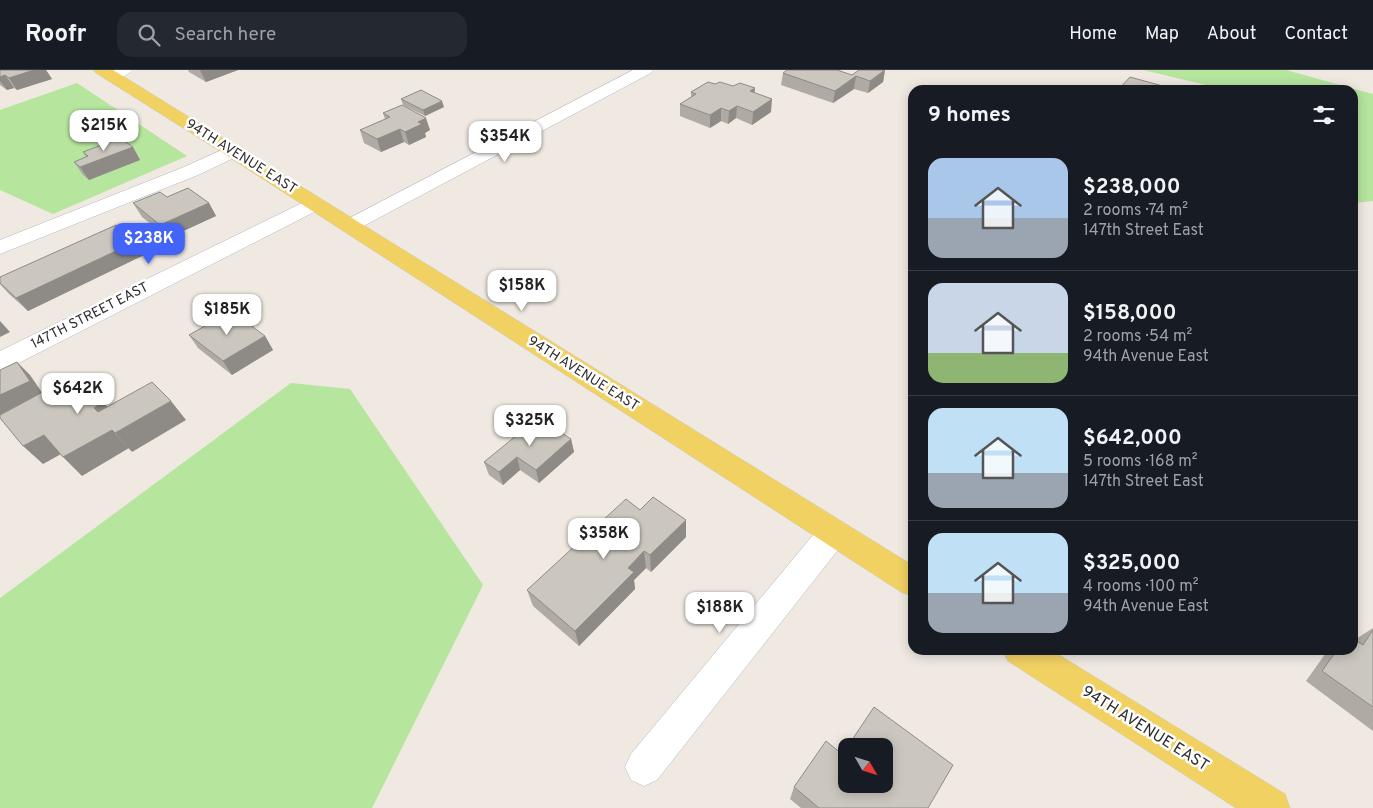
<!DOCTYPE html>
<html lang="en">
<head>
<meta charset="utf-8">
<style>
	:root { --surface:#171b24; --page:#242831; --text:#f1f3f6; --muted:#9ea1a6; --line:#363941; --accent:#4264fb }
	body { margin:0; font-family:Overpass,sans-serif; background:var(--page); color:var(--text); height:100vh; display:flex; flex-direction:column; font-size:19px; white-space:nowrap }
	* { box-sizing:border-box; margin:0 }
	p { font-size:16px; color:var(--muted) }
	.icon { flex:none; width:28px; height:28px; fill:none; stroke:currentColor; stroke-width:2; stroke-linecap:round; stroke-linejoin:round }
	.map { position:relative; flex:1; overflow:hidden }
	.side { position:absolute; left:908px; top:15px; width:450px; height:570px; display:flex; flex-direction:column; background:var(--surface); border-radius:15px; box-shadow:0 2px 12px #0003 }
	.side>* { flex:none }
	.needle { width:32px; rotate:129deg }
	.tools { position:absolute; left:838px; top:668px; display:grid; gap:10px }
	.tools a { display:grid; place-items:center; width:55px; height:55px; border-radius:10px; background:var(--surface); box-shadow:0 2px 12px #0003; font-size:25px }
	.price { position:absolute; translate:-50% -42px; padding:0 11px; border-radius:10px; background:#fff; color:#222; font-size:16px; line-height:32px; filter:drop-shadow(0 1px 2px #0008) }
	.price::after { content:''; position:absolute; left:50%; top:30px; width:15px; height:11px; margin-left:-8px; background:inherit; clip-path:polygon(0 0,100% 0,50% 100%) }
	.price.current { background:var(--accent); color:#fff }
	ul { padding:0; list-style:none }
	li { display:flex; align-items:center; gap:15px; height:125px; padding:0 20px }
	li+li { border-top:1px solid var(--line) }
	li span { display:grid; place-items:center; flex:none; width:140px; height:100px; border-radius:15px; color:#555 }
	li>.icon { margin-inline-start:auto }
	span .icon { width:60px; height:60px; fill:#fffc; stroke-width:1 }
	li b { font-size:21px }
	h2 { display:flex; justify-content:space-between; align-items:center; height:60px; padding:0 20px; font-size:21px }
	header { display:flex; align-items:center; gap:30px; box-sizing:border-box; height:70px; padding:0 25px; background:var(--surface); border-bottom:1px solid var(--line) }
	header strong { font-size:24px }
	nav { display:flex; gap:28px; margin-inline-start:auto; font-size:18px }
	.search { width:350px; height:45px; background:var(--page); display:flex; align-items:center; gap:12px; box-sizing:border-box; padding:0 18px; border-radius:15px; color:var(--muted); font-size:19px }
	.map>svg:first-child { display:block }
	.green { fill:#b6e59e }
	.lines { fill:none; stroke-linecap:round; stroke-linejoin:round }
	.minor-casing { stroke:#b4b7c1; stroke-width:1 }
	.major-casing { stroke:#c9c9c9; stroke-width:1 }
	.minor { fill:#fff; fill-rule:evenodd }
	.major { fill:#f2d163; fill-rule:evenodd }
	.wall { fill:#afaba4 }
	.shaded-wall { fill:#8e8b86 }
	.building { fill:#cbc7bf; stroke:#8e8b86 }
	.labels { text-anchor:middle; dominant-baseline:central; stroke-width:5; stroke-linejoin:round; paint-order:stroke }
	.street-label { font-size:14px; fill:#2e2e2e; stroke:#fff }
	.near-street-label { font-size:16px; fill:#2e2e2e; stroke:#fff }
</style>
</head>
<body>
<header>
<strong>Roofr</strong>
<div class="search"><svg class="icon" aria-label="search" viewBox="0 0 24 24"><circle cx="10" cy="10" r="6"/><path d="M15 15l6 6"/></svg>Search here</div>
<nav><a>Home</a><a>Map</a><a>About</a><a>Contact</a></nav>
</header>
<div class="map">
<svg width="1373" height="738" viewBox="0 0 1373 738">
	<rect width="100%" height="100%" fill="#efe9e1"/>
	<!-- green -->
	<g class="green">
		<path d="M1143,0H1286L1373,24V131L1353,133L1352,20H1227Z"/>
		<path d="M77,13L187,86L53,144L0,120V40Z"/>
		<path d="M291,313L350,319L483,515L372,738H0V528Z"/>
	</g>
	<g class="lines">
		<defs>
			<g id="minor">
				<path d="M109,0H132C127,7 113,11 104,8L102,5Z"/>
				<path d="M633,0H653L651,3L356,160L349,162L342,160L339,156L342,152Z"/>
				<path d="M233,75L240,77L242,81L240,85L198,105L0,184V170L184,97Z"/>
				<path d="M315,128L322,130L325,134L322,138L9,298L0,301V281L308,130Z"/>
				<path d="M834,449L845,453L849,462L845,471L657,710L644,716L631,710L625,697L631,684L823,453Z"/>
			</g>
			<g id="major">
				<path d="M94,0H113L912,495V526L901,522L226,85L96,3Z"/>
				<path d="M1003,580H1051L1285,724L1290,738H1236L1008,591Z"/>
			</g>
		</defs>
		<!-- minor casing -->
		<use href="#minor" class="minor-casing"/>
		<!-- major casing -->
		<use href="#major" class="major-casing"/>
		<!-- minor -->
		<use href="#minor" class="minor"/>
		<!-- major -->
		<use href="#major" class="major"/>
	</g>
	<!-- wall -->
	<g class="wall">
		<path d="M0,0H46L52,9L17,20L14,18L7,20L0,15Z"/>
		<path d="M188,0H238L206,12L189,2Z"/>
		<path d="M885,0L883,12L868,23L854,19L833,33L781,15L783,3L852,5Z"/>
		<path d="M715,14L755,23L771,42L752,55L736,48L728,54L721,51L710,58L680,46V34L691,27V22Z"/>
		<path d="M401,29L444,37L425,46L403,35Z"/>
		<path d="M383,43L430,60L425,63L426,67L409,75L404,72L381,82L364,73L360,60L385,49Z"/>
		<path d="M133,77L140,90L89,110L83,105L74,92L86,87L83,82Z"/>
		<path d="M167,127L209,133L216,146L168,168L142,147L133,133Z"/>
		<path d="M146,184L28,241L8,223L0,214V207Z"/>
		<path d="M189,265L265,266L273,280L232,305L198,278Z"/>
		<path d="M571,369L574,382L539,413L520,400L503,415L489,405L484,392Z"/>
		<path d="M640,440L686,467L651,502L646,498L634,510L635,519L579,576L533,536L527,520Z"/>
		<path d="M1373,558V661L1306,611L1328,580H1352L1356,570L1359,567Z"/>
		<path d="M842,684L928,738H801L790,729L794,717Z"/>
	</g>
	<!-- shaded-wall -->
	<g class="shaded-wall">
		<path d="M34,0H46L52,9L17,20L9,8Z"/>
		<path d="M200,0H238L206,12Z"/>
		<path d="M885,0L883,12L868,23L870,11Z"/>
		<path d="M5,5L14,18L7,20L0,11V7Z"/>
		<path d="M856,6L854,19L833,33L835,21Z"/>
		<path d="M755,18L754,30L750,21Z"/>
		<path d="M772,29L771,42L752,55L753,42Z"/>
		<path d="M442,31L444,37L425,46L423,40Z"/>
		<path d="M737,36L736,48L728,54L729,41Z"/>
		<path d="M721,38V51L710,58V45Z"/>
		<path d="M426,48L430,60L425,63L426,67L409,75L405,62L418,52Z"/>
		<path d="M400,59L404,72L381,82L377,69Z"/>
		<path d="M133,77L140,90L89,110L80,97Z"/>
		<path d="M209,133L216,146L168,168L160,155Z"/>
		<path d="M137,171L146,184L28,241L16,228Z"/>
		<path d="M0,251L10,262L0,267Z"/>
		<path d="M265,266L273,280L232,305L223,291Z"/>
		<path d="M17,292L30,305L43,324L0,345V325Z"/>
		<path d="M171,331L186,350L132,382L115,363Z"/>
		<path d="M103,332L120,351L111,357L94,338Z"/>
		<path d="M112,360L129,378L82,406L63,387Z"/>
		<path d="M44,365L63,383L43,394L23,376Z"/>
		<path d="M571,369L574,382L539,413L536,400Z"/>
		<path d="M517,387L520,400L503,415L499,402Z"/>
		<path d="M686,450V467L651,502L650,485Z"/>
		<path d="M644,481L646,498L634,510L635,519L579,576L575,561L628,498Z"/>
	</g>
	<!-- building -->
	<g class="building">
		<path d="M0,0H34L9,8L5,5L0,7Z"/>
		<path d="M787,0H837L852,5L859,0H885L870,11L856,6L835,21L783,3Z"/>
		<path d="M1130,7L1177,20H1118Z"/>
		<path d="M708,12L715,14L720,12L733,16L740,13L755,18L750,21L772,29L753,42L737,36L729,41L721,38L710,45L680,34L696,24L691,22Z"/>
		<path d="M421,20L442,31L423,40L401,29Z"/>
		<path d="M402,35L426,48L418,52L422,54L405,62L400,59L377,69L360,60L390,47L383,43Z"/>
		<path d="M120,68L133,77L80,97L74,92L88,86L83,82Z"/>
		<path d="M188,118L209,133L160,155L133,133L160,122L167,127Z"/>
		<path d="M116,155L137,171L16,228L0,213V207Z"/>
		<path d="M231,241L265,266L223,291L189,265Z"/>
		<path d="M17,292L30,311L0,325V300Z"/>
		<path d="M69,308L82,322L90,318L103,332L94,338L98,342L152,312L171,331L115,363L112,360L63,387L44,365L23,376L0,348V345Z"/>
		<path d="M538,348L571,369L536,400L517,387L499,402L484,392Z"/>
		<path d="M653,427L686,450L650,485L644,481L628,498L634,502L575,561L527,520L626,429L640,440Z"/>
		<path d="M1373,560V637L1322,601L1337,580H1352V568L1363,575Z"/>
		<path d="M874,637L953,695L928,738H819L794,717L826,671L842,684L846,679V714H884V676H848Z"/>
	</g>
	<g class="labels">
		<!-- street labels -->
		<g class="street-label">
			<text transform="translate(241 87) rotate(32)">94TH AVENUE EAST</text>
			<text transform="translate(90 246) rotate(-27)">147TH STREET EAST</text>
			<text transform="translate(583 304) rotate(32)">94TH AVENUE EAST</text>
		</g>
		<!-- near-street labels -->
		<g class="near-street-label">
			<text transform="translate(1145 659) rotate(32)">94TH AVENUE EAST</text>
		</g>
	</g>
</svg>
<div class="tools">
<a><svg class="needle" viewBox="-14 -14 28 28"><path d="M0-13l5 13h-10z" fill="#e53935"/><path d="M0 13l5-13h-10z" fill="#9ea1a6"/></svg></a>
</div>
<b class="price" style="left:104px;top:82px">$215K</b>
<b class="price" style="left:505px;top:93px">$354K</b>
<b class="price current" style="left:149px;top:195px">$238K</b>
<b class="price" style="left:522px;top:242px">$158K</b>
<b class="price" style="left:227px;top:266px">$185K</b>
<b class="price" style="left:78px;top:345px">$642K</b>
<b class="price" style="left:530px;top:377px">$325K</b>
<b class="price" style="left:604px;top:490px">$358K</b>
<b class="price" style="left:720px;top:564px">$188K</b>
<section class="side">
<h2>9 homes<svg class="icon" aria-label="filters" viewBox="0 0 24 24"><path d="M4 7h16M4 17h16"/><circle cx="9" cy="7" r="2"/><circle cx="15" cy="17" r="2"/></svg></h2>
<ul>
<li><span style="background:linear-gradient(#a9c7e8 60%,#9aa5b1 0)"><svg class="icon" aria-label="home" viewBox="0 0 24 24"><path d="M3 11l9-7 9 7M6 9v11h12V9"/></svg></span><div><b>$238,000</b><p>2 rooms · 74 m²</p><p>147th Street East</p></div></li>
<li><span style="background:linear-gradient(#c9d6e8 70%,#8fb573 0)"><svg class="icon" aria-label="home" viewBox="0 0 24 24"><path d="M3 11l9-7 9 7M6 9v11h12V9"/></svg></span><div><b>$158,000</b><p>2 rooms · 54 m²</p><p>94th Avenue East</p></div></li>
<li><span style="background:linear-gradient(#bfe0f5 65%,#9aa5b1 0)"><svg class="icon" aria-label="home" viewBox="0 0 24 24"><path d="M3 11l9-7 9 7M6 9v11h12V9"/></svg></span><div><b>$642,000</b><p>5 rooms · 168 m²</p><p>147th Street East</p></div></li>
<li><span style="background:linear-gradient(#bfe0f5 60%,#9aa5b1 0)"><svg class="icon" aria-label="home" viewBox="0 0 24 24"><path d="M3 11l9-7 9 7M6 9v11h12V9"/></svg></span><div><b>$325,000</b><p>4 rooms · 100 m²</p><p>94th Avenue East</p></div></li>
</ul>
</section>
</div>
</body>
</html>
